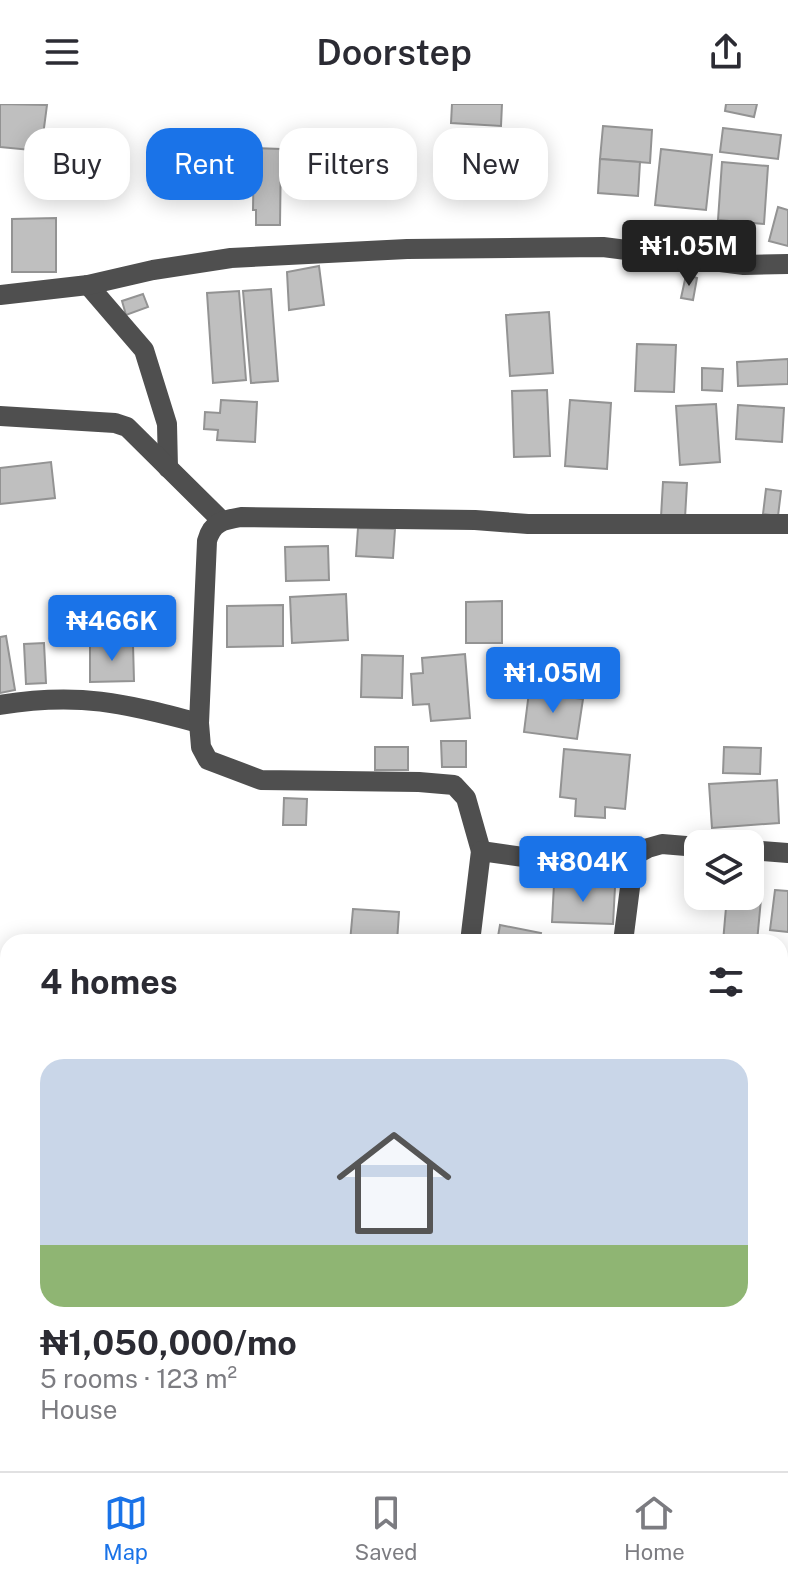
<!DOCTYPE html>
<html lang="en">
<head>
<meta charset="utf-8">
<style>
	:root { --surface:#fff; --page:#f2f2f3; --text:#2b2b33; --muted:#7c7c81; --line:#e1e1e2; --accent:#1a73e8 }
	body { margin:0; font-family:"Public Sans",sans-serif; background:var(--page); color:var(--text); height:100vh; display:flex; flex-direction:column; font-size:30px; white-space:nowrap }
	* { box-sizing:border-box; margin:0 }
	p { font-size:26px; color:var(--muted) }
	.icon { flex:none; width:44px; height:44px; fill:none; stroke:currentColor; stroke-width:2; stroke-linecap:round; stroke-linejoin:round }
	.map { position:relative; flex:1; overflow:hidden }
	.sheet { position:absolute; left:0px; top:830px; width:788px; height:538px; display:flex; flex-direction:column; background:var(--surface); border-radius:24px 24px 0 0; box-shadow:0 4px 20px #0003 }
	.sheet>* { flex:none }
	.guide { position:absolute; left:24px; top:24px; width:740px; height:72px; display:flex; gap:16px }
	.tools { position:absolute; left:684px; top:726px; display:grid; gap:16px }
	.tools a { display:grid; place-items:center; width:80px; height:80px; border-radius:16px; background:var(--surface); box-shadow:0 4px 20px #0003; font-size:40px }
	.price { position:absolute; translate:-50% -68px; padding:0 18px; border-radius:8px; background:var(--accent); color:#fff; font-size:26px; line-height:52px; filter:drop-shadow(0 2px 4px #0008) }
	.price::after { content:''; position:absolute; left:50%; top:48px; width:24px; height:18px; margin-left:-12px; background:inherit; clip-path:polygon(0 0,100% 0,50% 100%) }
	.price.active { background:#222; color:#fff }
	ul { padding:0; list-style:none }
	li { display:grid; align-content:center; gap:16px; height:424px; padding:0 40px }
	li span { display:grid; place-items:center; height:248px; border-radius:24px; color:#555 }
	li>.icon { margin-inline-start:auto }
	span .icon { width:144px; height:144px; fill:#fffc; stroke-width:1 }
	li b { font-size:34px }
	h2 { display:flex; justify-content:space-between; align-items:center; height:96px; padding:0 40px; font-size:34px }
	.tag { padding:0 28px; border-radius:24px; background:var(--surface); box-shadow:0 4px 20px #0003; font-size:28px; line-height:72px }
	.tag.active { background:var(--accent); color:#fff }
	header { display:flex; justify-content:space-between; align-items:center; height:104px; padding:0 40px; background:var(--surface); font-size:36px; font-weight:600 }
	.menu { display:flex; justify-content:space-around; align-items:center; height:112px; border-top:2px solid var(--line); background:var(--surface); font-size:22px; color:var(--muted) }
	.menu a { display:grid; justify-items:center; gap:4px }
	.menu .active { color:var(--accent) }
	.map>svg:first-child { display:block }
	.building { fill:#bfbfbf; stroke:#939393; stroke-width:2 }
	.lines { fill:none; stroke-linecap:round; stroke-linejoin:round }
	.minor { stroke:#4f4f4f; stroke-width:20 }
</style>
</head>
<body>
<header><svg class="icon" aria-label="menu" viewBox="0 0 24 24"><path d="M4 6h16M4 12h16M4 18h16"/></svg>Doorstep<svg class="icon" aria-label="share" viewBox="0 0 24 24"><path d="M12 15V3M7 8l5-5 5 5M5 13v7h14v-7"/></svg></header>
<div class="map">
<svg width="788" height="1367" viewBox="0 0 788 1367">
	<rect width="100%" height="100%" fill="#fff"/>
	<!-- building -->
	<g class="building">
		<path d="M0,0L47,1L41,47L0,43Z"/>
		<path d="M452,0H502L501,22L451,19Z"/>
		<path d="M726,0H757L754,13L725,7Z"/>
		<path d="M603,22L652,26L650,59L600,55Z"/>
		<path d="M723,24L781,31L778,55L720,48Z"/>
		<path d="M254,44L281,45L280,121H256V106H253Z"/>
		<path d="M661,45L712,51L706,106L655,101Z"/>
		<rect x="198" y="49" width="52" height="37"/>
		<path d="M600,55L640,58L638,92L598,89Z"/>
		<path d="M722,58L768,62L764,120L718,116Z"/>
		<path d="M778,103L788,106V142L769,137Z"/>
		<path d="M56,114V168H12V115Z"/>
		<path d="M319,162L324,201L289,206L287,168Z"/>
		<path d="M686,171L697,174L693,196L681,194Z"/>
		<path d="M271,185L278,277L251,279L243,187Z"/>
		<path d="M239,187L246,276L213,279L207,189Z"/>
		<path d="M143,190L148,203L126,211L122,197Z"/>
		<path d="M549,208L553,269L510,272L506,211Z"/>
		<path d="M637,240L676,241L674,288L635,287Z"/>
		<path d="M788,255V280L738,282L737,258Z"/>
		<path d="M702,264L723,265L722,287L702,286Z"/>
		<path d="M547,286L550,352L514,353L512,287Z"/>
		<path d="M221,296L257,298L255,338L217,336L218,326L204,325L205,308L220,309Z"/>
		<path d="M570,296L611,299L607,365L565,362Z"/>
		<path d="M716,300L720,358L680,361L676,302Z"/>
		<path d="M738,301L784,304L782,338L736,335Z"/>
		<path d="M51,358L55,394L0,400V364Z"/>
		<path d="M663,378L687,379L685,414L661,413Z"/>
		<path d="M766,385L781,387L778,412L763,410Z"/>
		<path d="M358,424L395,425L393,454L356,452Z"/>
		<path d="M328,442L329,476L286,477L285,443Z"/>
		<path d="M346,490L348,536L292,539L290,493Z"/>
		<path d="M502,497V539H466V498Z"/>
		<path d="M283,501V542L227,543V502Z"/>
		<path d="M6,532L15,586L0,589V533Z"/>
		<path d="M44,539L46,579L26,580L24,540Z"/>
		<path d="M133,540L134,577L90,578V542Z"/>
		<path d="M465,550L470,614L431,617L429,600L413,601L411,570L423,569L422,554Z"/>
		<path d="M362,551L403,552L402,594L361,593Z"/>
		<path d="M529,588L583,595L577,635L524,628Z"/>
		<path d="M441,637H466V663H442Z"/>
		<rect x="375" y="643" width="33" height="23"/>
		<path d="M724,643L761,644L760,670L723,669Z"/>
		<path d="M564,645L630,651L625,705L605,703V714L575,712L576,695L560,693Z"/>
		<path d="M777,676L779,719L712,724L709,680Z"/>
		<path d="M284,694L307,695L306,721H283Z"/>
		<path d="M554,780L615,783L613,820L552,818Z"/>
		<path d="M775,786L788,787V828L770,826Z"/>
		<path d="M727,792L761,795L757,838H723Z"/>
		<path d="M353,805L399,808L397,838H350Z"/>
		<path d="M500,821L541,829L539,838H497Z"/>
		<path d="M780,910L788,911V961L780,1007Z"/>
		<path d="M780,1199L788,1200V1245L780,1244Z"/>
		<path d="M0,1260L8,1261V1304L0,1303Z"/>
		<path d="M385,1360H473L472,1367H384Z"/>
		<path d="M534,1360H599L598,1367Z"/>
	</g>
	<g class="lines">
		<!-- minor -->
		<g class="minor">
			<path d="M88,181L144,246L167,320L168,364"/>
			<path d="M0,191L88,181L153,166L231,154L407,145L603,143L744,161L788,160"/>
			<path d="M0,312L115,319L127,323L221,416"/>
			<path d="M0,601C78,588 124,599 199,619"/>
			<path d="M750,746L788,749"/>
			<path d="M481,747L466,694L454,681L419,678L261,676L208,656L201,643L199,619L207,437C212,418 223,416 241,413L475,416L528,420H788"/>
			<path d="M470,838L481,747L609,765L648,744L662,740L698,743"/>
			<path d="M623,838L634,752"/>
			<path d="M0,952L8,954"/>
			<path d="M780,1036H788"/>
			<path d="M780,1183L788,1184"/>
			<path d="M0,1244L8,1245"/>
			<path d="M61,1367V1360"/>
			<path d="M340,1367L341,1360"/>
			<path d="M601,1367L603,1360"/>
		</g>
	</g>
</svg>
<div class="tools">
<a><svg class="icon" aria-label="layers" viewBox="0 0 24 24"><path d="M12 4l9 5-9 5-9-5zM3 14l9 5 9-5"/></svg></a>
</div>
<b class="price active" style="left:689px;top:184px">₦1.05M</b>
<b class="price" style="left:112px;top:559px">₦466K</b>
<b class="price" style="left:553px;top:611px">₦1.05M</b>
<b class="price" style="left:583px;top:800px">₦804K</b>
<div class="guide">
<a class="tag">Buy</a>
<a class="tag active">Rent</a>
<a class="tag">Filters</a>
<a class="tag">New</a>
</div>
<section class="sheet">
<h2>4 homes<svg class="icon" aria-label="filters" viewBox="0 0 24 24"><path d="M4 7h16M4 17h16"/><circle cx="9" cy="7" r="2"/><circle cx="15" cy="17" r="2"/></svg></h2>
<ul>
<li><span style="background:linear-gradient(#c9d6e8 75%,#8fb573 0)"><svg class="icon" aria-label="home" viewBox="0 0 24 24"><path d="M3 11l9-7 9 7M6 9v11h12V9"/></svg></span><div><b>₦1,050,000/mo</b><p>5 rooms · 123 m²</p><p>House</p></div></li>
</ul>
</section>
</div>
<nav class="menu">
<a class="active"><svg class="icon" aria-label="map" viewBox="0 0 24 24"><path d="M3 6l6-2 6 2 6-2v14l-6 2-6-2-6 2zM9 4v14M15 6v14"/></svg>Map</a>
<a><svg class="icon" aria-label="saved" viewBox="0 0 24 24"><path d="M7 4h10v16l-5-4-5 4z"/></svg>Saved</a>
<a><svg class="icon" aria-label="home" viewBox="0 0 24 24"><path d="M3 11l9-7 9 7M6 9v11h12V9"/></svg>Home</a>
</nav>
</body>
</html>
